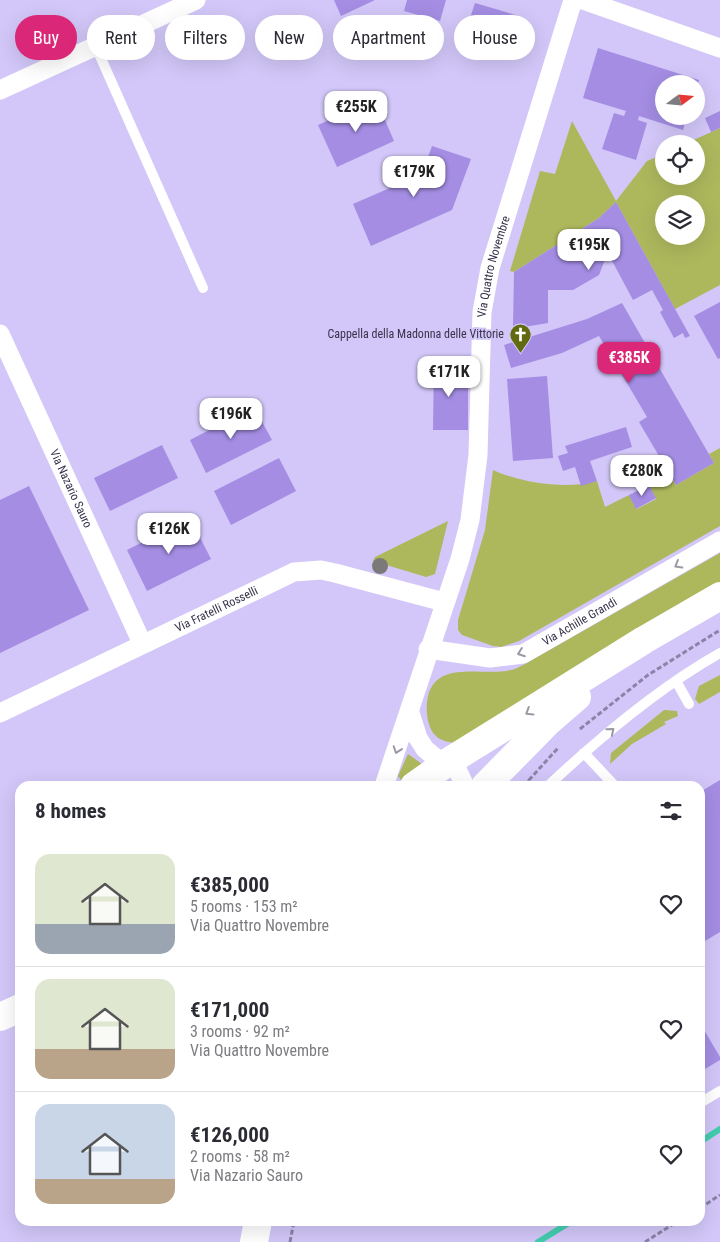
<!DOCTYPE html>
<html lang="en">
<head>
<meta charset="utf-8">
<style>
	:root { --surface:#fff; --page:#f7f7f7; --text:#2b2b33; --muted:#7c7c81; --line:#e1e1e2; --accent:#db2777 }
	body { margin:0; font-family:"Roboto Condensed",sans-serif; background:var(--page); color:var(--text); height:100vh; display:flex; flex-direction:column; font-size:19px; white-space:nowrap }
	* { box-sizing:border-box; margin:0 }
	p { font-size:16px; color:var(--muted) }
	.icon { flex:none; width:28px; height:28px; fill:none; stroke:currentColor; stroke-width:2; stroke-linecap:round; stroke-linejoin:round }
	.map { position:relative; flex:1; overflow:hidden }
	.drawer { position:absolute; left:15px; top:781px; width:690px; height:445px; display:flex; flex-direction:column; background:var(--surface); border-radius:15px; box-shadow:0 5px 20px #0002 }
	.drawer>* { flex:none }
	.top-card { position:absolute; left:15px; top:15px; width:690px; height:45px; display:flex; gap:10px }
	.needle { width:32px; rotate:74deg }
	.tools { position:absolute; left:655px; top:75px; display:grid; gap:10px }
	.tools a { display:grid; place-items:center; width:50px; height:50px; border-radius:50%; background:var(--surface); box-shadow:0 5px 20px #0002; font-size:25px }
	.price { position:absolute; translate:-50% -42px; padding:0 11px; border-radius:10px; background:#fff; color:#222; font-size:16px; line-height:32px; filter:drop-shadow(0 1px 2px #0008) }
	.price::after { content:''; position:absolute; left:50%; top:30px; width:15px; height:11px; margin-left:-8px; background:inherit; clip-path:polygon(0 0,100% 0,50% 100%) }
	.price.on { background:var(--accent); color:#fff }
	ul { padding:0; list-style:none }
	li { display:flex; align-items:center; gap:15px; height:125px; padding:0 20px }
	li+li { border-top:1px solid var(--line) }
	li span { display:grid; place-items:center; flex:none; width:140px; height:100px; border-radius:15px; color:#555 }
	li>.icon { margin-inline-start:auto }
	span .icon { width:60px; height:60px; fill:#fffc; stroke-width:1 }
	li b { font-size:21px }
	h2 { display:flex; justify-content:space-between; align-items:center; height:60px; padding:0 20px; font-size:21px }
	.chip { padding:0 18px; border-radius:22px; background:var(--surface); box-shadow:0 5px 20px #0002; font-size:18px; line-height:45px }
	.chip.on { background:var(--accent); color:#fff }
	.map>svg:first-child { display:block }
	.green { fill:#adb85d; fill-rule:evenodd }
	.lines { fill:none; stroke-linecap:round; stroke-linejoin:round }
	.stream { stroke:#42cdaf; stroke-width:6 }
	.building { fill:#a48de3 }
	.path { stroke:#8b83a8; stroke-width:3; stroke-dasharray:5 2.5; stroke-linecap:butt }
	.lane { stroke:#fff; stroke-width:10 }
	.street { stroke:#fff; stroke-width:19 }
	.secondary { stroke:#fff; stroke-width:28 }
	.tree { fill:#7c7a79 }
	.oneway { stroke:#9c98a4 }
	.labels { text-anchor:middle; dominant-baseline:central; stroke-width:4; stroke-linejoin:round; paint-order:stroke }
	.street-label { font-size:12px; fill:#38324a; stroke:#d2c7f8 }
	.poi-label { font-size:12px; fill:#38324a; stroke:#d2c7f8; text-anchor:end }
</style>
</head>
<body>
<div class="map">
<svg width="720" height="1242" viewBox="0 0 720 1242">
	<rect width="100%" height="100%" fill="#d2c7f8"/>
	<!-- green -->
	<g class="green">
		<path d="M572,121L616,201L647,161L664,154V176H696V144H685L720,128V285L675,309L616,202L599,218L514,272L510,271L540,171L555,174ZM664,204H696V236H664Z"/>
		<path d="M720,448V526L519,641L501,647L493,646L462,635L458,630V620L485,530L493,470C521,483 567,490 597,481L605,507L629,495L637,509L656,499L649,485L669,474L676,485L714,463L709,454Z"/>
		<path d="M448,521L435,574L426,577L373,561L375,557Z"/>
		<path d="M720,553V583L454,743C442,741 434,738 430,727C426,717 426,706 428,696C437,659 485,677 511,670C516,669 520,666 525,664Z"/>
		<path d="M720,675V692L699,704L695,699L699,686Z"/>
		<path d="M664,710L677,711L678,716L664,722L666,724L632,744L610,764L611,753Z"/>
		<path d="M408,754L422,764L402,781L398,776Z"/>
	</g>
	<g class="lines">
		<!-- stream -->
		<g class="stream">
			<path d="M700,1142L720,1129"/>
			<path d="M538,1242L572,1221"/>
		</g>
	</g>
	<!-- building -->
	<g class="building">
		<path d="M334,0H375L341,16Z"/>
		<path d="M407,0H446L440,21L404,11Z"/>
		<path d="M475,3L519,16L510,44L466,30Z"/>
		<path d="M598,48L699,80L698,84H664V116H687L683,130L639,116L638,120L647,123L636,160L602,149L614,113L624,116L626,111L583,98Z"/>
		<path d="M376,99L394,141L337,167L318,125Z"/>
		<path d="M720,111V128L711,132L705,118Z"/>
		<path d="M432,146L471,159L452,210L371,246L353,204L422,174Z"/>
		<path d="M616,202L690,336L685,338L683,333L674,338L660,312L663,310L652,290L633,300L610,257H606L599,275L573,290H548V323L530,326H513L514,272L599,218Z"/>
		<path d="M720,302V358L718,359L694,316Z"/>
		<path d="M622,303L714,463L676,485L639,422L647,417L599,336L562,353L511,368L504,345L587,319Z"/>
		<path d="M434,359H456L455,386H468V430H433Z"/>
		<path d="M547,376L553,458L513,461L507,379Z"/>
		<path d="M254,407L272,440L206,473L190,440Z"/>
		<path d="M626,427L632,447L590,461L597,481L581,486L575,467L563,471L558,456L568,453L565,446Z"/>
		<path d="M162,445L178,478L110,511L94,478Z"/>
		<path d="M279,458L296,491L231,525L214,491Z"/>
		<path d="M649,485L656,498L636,509L629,495Z"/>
		<path d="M29,486L89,610L0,653V500Z"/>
		<path d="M190,518L211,559L147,591L127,550Z"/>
		<path d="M720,780V932L700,944V792Z"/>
		<path d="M700,1023L720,1057V1060L700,1072Z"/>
	</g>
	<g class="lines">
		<!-- path -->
		<g class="path">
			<path d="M580,729L648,675L720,630"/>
			<path d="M534,786L529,780L558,748"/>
			<path d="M700,1208L720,1195"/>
			<path d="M290,1242L294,1221"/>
			<path d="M645,1242L678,1221"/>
		</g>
		<!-- lane -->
		<g class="lane">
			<path d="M96,47L203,288"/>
			<path d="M676,681L689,704"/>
			<path d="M584,753L615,786"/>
			<path d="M548,786C600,737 658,688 720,653"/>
			<path d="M700,1103L720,1091"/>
		</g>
		<!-- street -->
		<g class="street">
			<path d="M583,0L720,48"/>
			<path d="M0,90L196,0"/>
			<path id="s1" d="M0,334L142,643"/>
			<path id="s2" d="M428,649L490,658L523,654L720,541"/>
			<path id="s3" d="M0,713L294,572L321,570L335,573L444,602"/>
			<path d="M410,713L418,738L425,749L436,758L456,767L465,786"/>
			<path id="s4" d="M384,786L460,559L470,520L478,455L482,312L490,268L573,0"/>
		</g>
		<!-- secondary -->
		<g class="secondary">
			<path d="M414,786L448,762L644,640L720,596"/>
			<path d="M485,786L548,722L577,697"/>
			<path d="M0,1017L20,1008"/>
			<path d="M254,1242L258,1221"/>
		</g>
	</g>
	<!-- trees -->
	<circle class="tree" cx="380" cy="566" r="8"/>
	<!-- one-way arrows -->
	<defs><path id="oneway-chevron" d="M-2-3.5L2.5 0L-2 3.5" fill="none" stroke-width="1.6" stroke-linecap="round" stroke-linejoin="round" transform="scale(1.25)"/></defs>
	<g class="oneway">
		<use href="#oneway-chevron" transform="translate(678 565) rotate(150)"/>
		<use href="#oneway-chevron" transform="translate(521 653) rotate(160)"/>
		<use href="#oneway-chevron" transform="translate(529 712) rotate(148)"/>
		<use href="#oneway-chevron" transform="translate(611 731) rotate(-39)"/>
		<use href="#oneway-chevron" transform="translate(397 750) rotate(109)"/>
	</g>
	<!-- icons -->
	<defs>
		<symbol id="church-pin" viewBox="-11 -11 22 30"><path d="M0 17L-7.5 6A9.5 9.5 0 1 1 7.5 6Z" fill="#626a0f" stroke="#d2c7f8"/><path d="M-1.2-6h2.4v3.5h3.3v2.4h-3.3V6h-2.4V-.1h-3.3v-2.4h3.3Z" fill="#fff"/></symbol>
	</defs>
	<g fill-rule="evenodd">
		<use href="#church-pin" x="508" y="322" width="25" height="34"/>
	</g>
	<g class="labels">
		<!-- street labels -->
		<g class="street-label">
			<text stroke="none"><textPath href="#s4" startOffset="535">Via Quattro Novembre</textPath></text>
			<text stroke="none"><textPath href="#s1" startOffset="170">Via Nazario Sauro</textPath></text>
			<text stroke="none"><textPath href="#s3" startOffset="240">Via Fratelli Rosselli</textPath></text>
			<text stroke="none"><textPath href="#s2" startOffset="161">Via Achille Grandi</textPath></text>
		</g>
		<!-- poi labels -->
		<g class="poi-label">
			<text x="504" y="334">Cappella della Madonna delle Vittorie</text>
		</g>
	</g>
</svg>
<div class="tools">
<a><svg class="needle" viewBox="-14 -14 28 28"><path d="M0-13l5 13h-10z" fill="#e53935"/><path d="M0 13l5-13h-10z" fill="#7c7c81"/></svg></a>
<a><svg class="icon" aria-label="locate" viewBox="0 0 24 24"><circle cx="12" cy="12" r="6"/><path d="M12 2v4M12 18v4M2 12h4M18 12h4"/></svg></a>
<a><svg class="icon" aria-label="layers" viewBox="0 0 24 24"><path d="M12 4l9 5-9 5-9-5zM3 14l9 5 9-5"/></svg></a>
</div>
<b class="price" style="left:356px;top:133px">€255K</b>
<b class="price" style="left:414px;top:198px">€179K</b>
<b class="price" style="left:589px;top:271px">€195K</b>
<b class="price on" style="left:629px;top:384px">€385K</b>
<b class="price" style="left:449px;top:398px">€171K</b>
<b class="price" style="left:231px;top:440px">€196K</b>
<b class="price" style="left:642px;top:497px">€280K</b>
<b class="price" style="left:169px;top:555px">€126K</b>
<div class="top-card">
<a class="chip on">Buy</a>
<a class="chip">Rent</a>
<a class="chip">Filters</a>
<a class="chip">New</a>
<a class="chip">Apartment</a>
<a class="chip">House</a>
</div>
<section class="drawer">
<h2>8 homes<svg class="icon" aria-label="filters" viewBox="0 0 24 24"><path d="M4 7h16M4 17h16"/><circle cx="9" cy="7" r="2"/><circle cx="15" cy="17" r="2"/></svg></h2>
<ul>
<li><span style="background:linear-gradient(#dfe7d0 70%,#9aa5b1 0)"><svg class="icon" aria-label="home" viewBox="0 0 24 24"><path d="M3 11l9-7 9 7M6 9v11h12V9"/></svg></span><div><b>€385,000</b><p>5 rooms · 153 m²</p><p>Via Quattro Novembre</p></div><svg class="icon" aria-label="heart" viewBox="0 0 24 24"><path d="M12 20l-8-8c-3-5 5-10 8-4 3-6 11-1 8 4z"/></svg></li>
<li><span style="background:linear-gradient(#dfe7d0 70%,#b9a48a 0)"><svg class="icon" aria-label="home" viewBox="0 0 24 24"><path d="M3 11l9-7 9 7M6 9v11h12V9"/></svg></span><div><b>€171,000</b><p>3 rooms · 92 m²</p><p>Via Quattro Novembre</p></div><svg class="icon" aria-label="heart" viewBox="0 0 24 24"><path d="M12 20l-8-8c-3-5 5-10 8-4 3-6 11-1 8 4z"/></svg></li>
<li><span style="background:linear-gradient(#c9d6e8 75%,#b9a48a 0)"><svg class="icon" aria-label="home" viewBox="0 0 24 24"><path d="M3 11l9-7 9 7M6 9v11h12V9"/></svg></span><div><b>€126,000</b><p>2 rooms · 58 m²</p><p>Via Nazario Sauro</p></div><svg class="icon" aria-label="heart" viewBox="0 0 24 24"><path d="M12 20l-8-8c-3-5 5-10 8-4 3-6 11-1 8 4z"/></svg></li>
</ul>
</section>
</div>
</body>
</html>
